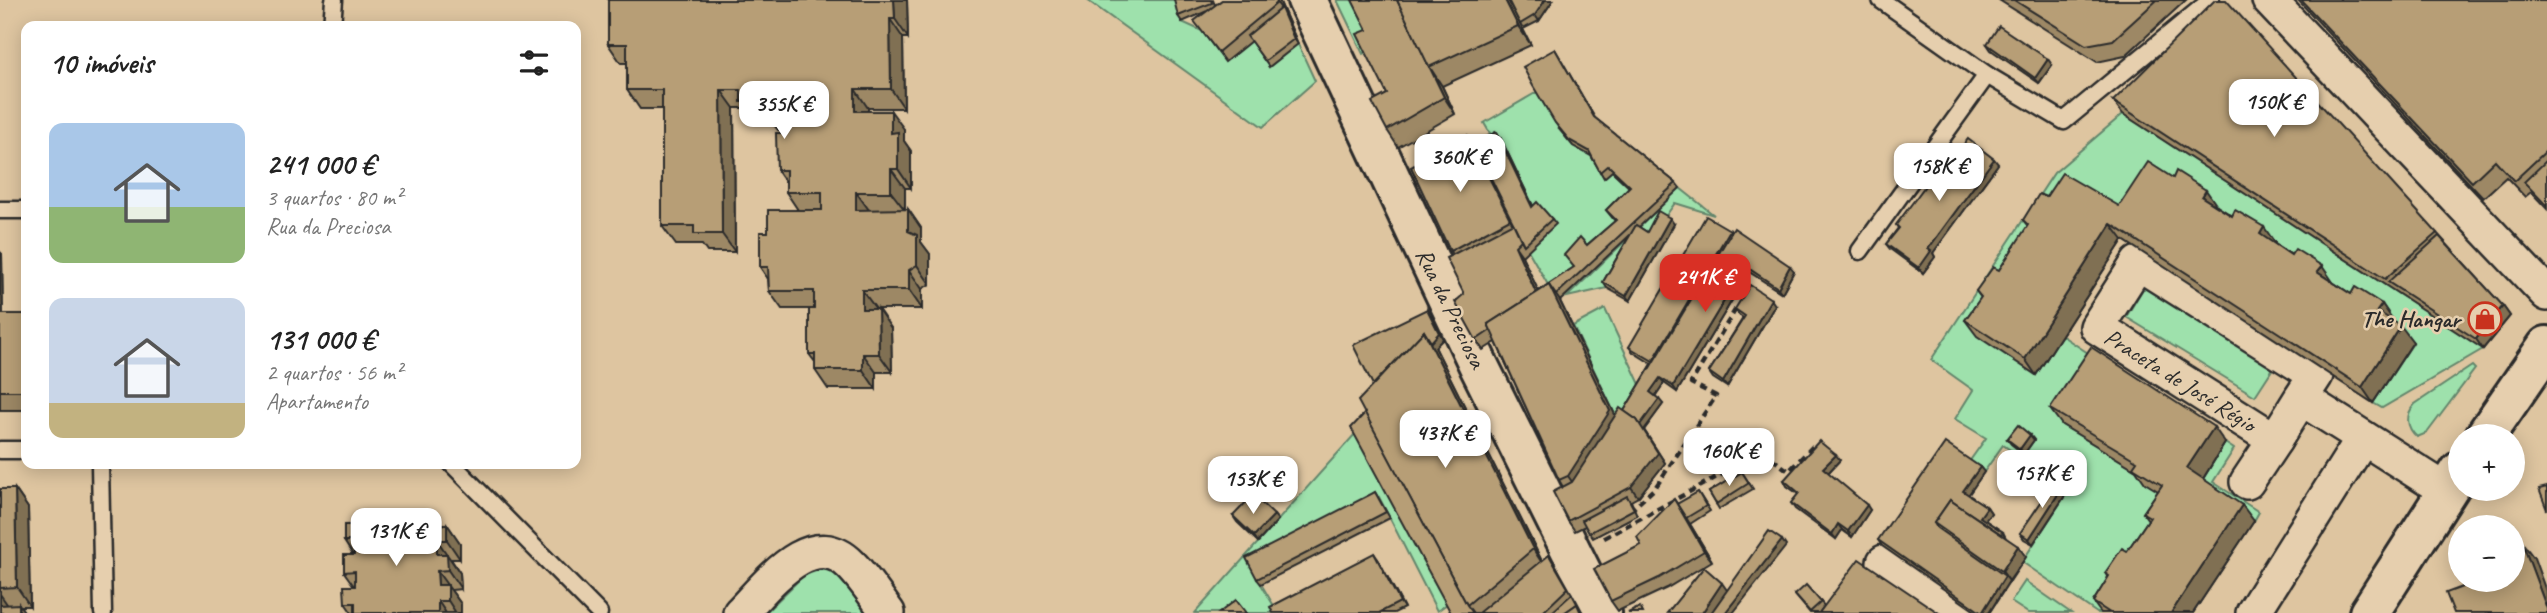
<!DOCTYPE html>
<html lang="pt">
<head>
<meta charset="utf-8">
<style>
	:root { --surface:#fff; --page:#f2f2f2; --text:#222; --muted:#767676; --accent:#d93025 }
	body { margin:0; font-family:Caveat,sans-serif; background:var(--page); color:var(--text); height:100vh; display:flex; flex-direction:column; font-size:26px; white-space:nowrap }
	* { box-sizing:border-box; margin:0 }
	p { font-size:23px; color:var(--muted) }
	.icon { flex:none; width:38px; height:38px; fill:none; stroke:currentColor; stroke-width:2; stroke-linecap:round; stroke-linejoin:round }
	.map { position:relative; flex:1; overflow:hidden }
	.drawer { position:absolute; left:21px; top:21px; width:560px; height:448px; display:flex; flex-direction:column; background:var(--surface); border-radius:14px; box-shadow:0 4px 18px #0003 }
	.drawer>* { flex:none }
	.tools { position:absolute; left:2448px; top:424px; display:grid; gap:14px }
	.tools a { display:grid; place-items:center; width:77px; height:77px; border-radius:50%; background:var(--surface); box-shadow:0 4px 18px #0003; font-size:35px }
	.price { position:absolute; translate:-50% -60px; padding:0 16px; border-radius:14px; background:#fff; color:#222; font-size:23px; line-height:46px; filter:drop-shadow(0 2px 4px #0008) }
	.price::after { content:''; position:absolute; left:50%; top:42px; width:21px; height:16px; margin-left:-10px; background:inherit; clip-path:polygon(0 0,100% 0,50% 100%) }
	.price.active { background:var(--accent); color:#fff }
	ul { padding:0; list-style:none }
	li { display:flex; align-items:center; gap:21px; height:175px; padding:0 28px }
	li span { display:grid; place-items:center; flex:none; width:196px; height:140px; border-radius:14px; color:#555 }
	li>.icon { margin-inline-start:auto }
	span .icon { width:84px; height:84px; fill:#fffc; stroke-width:1 }
	li b { font-size:30px }
	h2 { display:flex; justify-content:space-between; align-items:center; height:84px; padding:0 28px; font-size:30px }
	.map>svg:first-child { display:block }
	.green { fill:#9ee1ac; stroke:#64866c; stroke-width:2 }
	.lines { fill:none; stroke-linecap:round; stroke-linejoin:round }
	.lane-casing { stroke:#2b2b2b; stroke-width:21 }
	.street-casing { stroke:#2b2b2b; stroke-width:38 }
	.secondary-casing { stroke:#2b2b2b; stroke-width:44 }
	.path { stroke:#2b2b2b; stroke-width:4.5; stroke-dasharray:7 5; stroke-linecap:butt }
	.lane { stroke:#e6cfae; stroke-width:16 }
	.street { stroke:#e6cfae; stroke-width:33 }
	.secondary { stroke:#e6cfae; stroke-width:38 }
	.wall { fill:#9d8865; stroke:#2b2b2b; stroke-width:2 }
	.shaded-wall { fill:#806f53; stroke:#2b2b2b; stroke-width:2 }
	.building { fill:#b79e76; stroke:#2b2b2b; stroke-width:2 }
	.labels { text-anchor:middle; dominant-baseline:central; stroke-width:5; stroke-linejoin:round; paint-order:stroke }
	.street-label { font-size:24px; fill:#2b2b2b; stroke:#e6cfae }
	.poi-label { font-size:24px; font-weight:bold; fill:#2b2b2b; stroke:#e6cfae; text-anchor:end }
</style>
</head>
<body>
<div class="map">
<svg width="2547" height="613" viewBox="0 0 2547 613">
	<rect width="100%" height="100%" fill="#dec5a0"/>
	<filter id="ink" filterUnits="userSpaceOnUse"><feTurbulence type="fractalNoise" baseFrequency=".0143" numOctaves="2"/><feDisplacementMap in="SourceGraphic" scale="14" xChannelSelector="R" yChannelSelector="G"/><feConvolveMatrix kernelMatrix="1 2 1 2 8 2 1 2 1" color-interpolation-filters="sRGB"/></filter>
	<g filter="url(#ink)">
		<!-- green -->
		<g class="green">
			<path d="M1087,0H1176L1182,22L1202,31L1251,41L1269,67L1298,44L1315,81L1263,127Z"/>
			<path d="M1337,0H1356L1378,46L1363,54Z"/>
			<path d="M1537,92L1559,129L1573,146L1593,157L1604,178L1612,171L1634,192C1616,235 1591,264 1551,290L1528,250L1536,212L1484,123Z"/>
			<path d="M2123,114L2483,349L2382,408L2373,403L2413,343L2388,327L2393,320L2159,178L2061,335L2103,363L2062,425L2148,477L2173,501L2108,613H2097L2022,562L2068,491L2003,445L1984,472L1969,462L1986,438L1955,419L1973,390L1931,360L2054,173Z"/>
			<path d="M1680,188L1714,215L1675,203L1651,237L1639,231L1607,288L1567,297Z"/>
			<path d="M2147,282L2277,362L2255,396L2126,317Z"/>
			<path d="M1605,309L1644,393L1621,427L1573,326Z"/>
			<path d="M2472,366L2475,369L2427,433L2417,437C2406,427 2405,415 2415,404Z"/>
			<path d="M1355,434L1447,604L1437,611L1379,497L1261,584L1277,611L1274,613H1195Z"/>
			<path d="M2225,443L2234,449L2213,482L2259,512L2254,521L2199,485Z"/>
			<path d="M822,569L835,570L874,613H765L804,575Z"/>
			<path d="M2025,581L2071,613H2028L2011,602Z"/>
		</g>
		<g class="lines">
			<defs>
				<g id="lane">
					<path d="M332,26L334,0"/>
					<path d="M1987,75L2064,121L2211,0"/>
					<path d="M0,210H26"/>
					<path d="M1860,251L1987,75L1881,0"/>
					<path d="M0,450H26"/>
					<path d="M100,464L103,613"/>
					<path d="M452,464L599,613"/>
				</g>
				<g id="street">
					<path d="M2269,0L2547,294"/>
					<path d="M2301,398L2275,440L2097,327L2138,263L2316,375L2301,398L2447,491"/>
					<path d="M2247,482L2275,440"/>
					<path d="M1884,562L1957,613"/>
					<path d="M740,613C766,587 811,524 851,565C865,579 876,597 888,613"/>
					<path d="M2253,613L2363,438"/>
				</g>
				<g id="secondary">
					<path d="M1307,0L1479,366L1602,613"/>
					<path d="M2485,436L2547,346"/>
					<path d="M2369,613L2460,471"/>
				</g>
			</defs>
			<!-- lane casing -->
			<use href="#lane" class="lane-casing"/>
			<!-- street casing -->
			<use href="#street" class="street-casing"/>
			<!-- secondary casing -->
			<use href="#secondary" class="secondary-casing"/>
			<!-- path -->
			<g class="path">
				<path d="M1630,511L1655,488L1716,396L1691,383L1737,307"/>
				<path d="M1604,538L1763,452L1789,471L1814,445"/>
			</g>
			<!-- lane -->
			<use href="#lane" class="lane"/>
			<!-- street -->
			<use href="#street" class="street"/>
			<!-- secondary -->
			<use href="#secondary" class="secondary"/>
		</g>
		<!-- wall -->
		<g class="wall">
			<path d="M907,0L908,38H903L904,108H868V111L904,129V141L911,151V188H905V209H908L921,228V242L930,254V284L922,289V309H876L891,328L892,372H876V389H828L815,370V362L809,354V309H782L769,291L768,279L760,267L768,232L798,210L786,192V183L777,170L786,130H778L771,121H755L746,108H734L735,252H707L702,245H676L662,226V109H640L627,90V63H621L608,44Z"/>
			<path d="M1213,0L1215,5L1222,0H1279L1298,44L1269,67L1251,41L1225,62L1202,31L1205,12L1182,22L1178,16Z"/>
			<path d="M1553,0L1539,21L1523,29L1531,45L1442,86L1455,114L1398,147L1387,130V94L1367,30Z"/>
			<path d="M1999,0H2186L2125,56L2097,62Z"/>
			<path d="M2298,0H2547V209L2531,192L2525,197L2506,177L2483,198Z"/>
			<path d="M1987,44L2052,65L2039,83L1991,50Z"/>
			<path d="M1555,49L1595,118L1676,183L1680,188L1639,227L1647,232L1674,224L1630,301L1607,288L1603,282L1630,235L1560,301L1615,415L1624,411L1652,364L1633,352L1629,347L1730,230L1731,232L1794,271L1782,293L1749,272L1677,392L1664,383L1655,396L1663,404L1644,430L1665,463L1638,497L1631,501L1637,515L1593,538L1585,526L1575,531L1568,521L1563,487L1559,480L1496,342L1483,350L1476,340L1464,294L1452,255L1450,251L1468,136L1474,144L1496,132L1500,137L1533,206L1552,219L1556,224L1522,256L1538,291L1573,268L1587,245L1615,221L1606,210L1629,187L1612,171L1604,178L1591,156L1573,146L1559,129Z"/>
			<path d="M2113,101L2437,233L2503,306L2510,316L2483,349L2123,114Z"/>
			<path d="M1994,159L1998,164L1933,253L1935,257L1923,273L1890,249L1886,244L1898,228L1896,225L1950,162Z"/>
			<path d="M2046,197L2119,206H2217L2275,243V244L2351,294L2382,304L2393,321L2413,342L2373,403L2123,240L2036,375L1977,336L1965,320L1981,298L1976,291L1999,270L2028,226L2023,220Z"/>
			<path d="M0,252L2,254L3,314H26V410H0Z"/>
			<path d="M1775,305L1727,387L1713,378L1709,372L1743,318L1739,315L1735,309Z"/>
			<path d="M1427,309L1443,339L1435,347L1542,561L1553,560L1572,594L1561,604L1576,600L1583,613H1451L1365,413L1373,385Z"/>
			<path d="M2050,409L2225,443L2203,479L2254,521L2193,613H2101L2093,602L2108,578L2105,573L2127,551L2148,520L2143,513L2158,491L2145,483L2136,470L2062,425Z"/>
			<path d="M2030,435L2034,440L2024,454L2011,444L2007,439Z"/>
			<path d="M1840,460L1828,473L1870,510L1852,537L1842,530L1836,539L1795,509L1791,503L1798,494L1787,486L1784,480Z"/>
			<path d="M1980,467L1984,472L1968,495L1987,507L1991,513L1985,520L2003,532L2006,538L2026,557L1989,613H1978L1882,546L1878,540Z"/>
			<path d="M1742,472L1753,489L1719,509L1709,492Z"/>
			<path d="M2064,485L2068,491L2033,544L2024,539L2020,533Z"/>
			<path d="M0,489H15L28,508L30,606H20L25,613H0Z"/>
			<path d="M1375,492L1390,518L1261,584L1257,579Z"/>
			<path d="M1698,492L1710,511L1690,524L1712,561L1667,588L1618,611L1611,601L1677,504Z"/>
			<path d="M1274,515L1278,520L1258,542L1237,522L1233,516Z"/>
			<path d="M447,524L460,543V559H451L460,573L461,589L451,590L461,604V613H352L345,603L354,586L344,572L353,555L344,541Z"/>
			<path d="M1378,559L1404,608L1394,613H1273Z"/>
			<path d="M1795,595L1821,602L1824,606L1819,613H1810Z"/>
		</g>
		<!-- shaded-wall -->
		<g class="shaded-wall">
			<path d="M894,0H907L908,38L895,19Z"/>
			<path d="M1276,0H1279L1285,14L1277,3Z"/>
			<path d="M1505,0H1510L1520,24L1531,45L1518,26Z"/>
			<path d="M1545,0H1553L1539,21L1535,15Z"/>
			<path d="M1281,8L1285,14L1298,44L1294,39Z"/>
			<path d="M890,19L903,38L904,108L891,89Z"/>
			<path d="M2048,59L2052,65L2039,83L2035,78Z"/>
			<path d="M1431,69L1442,86L1455,114L1444,97Z"/>
			<path d="M855,89L868,108V129L855,111Z"/>
			<path d="M721,90L734,108L735,252L722,234Z"/>
			<path d="M891,111L904,129V141L911,151V188L898,169L891,133Z"/>
			<path d="M1496,132L1500,137L1536,212L1532,207Z"/>
			<path d="M1468,136L1478,150L1524,245L1521,240Z"/>
			<path d="M1994,159L1998,164L1933,253L1935,257L1923,273L1919,268L1928,249Z"/>
			<path d="M891,169L905,188V210L891,192Z"/>
			<path d="M2206,190L2217,206L2202,197Z"/>
			<path d="M856,192L869,210H856Z"/>
			<path d="M908,209L921,228V242L930,254V284L917,265L908,231Z"/>
			<path d="M1670,218L1674,224L1630,301L1626,296Z"/>
			<path d="M2111,224L2123,240L2036,375L2025,359Z"/>
			<path d="M2264,227L2275,243L2271,250L2260,234Z"/>
			<path d="M1730,230L1734,236L1653,361Z"/>
			<path d="M1515,246L1522,256L1547,309L1539,299Z"/>
			<path d="M0,252L2,254L3,333L0,329Z"/>
			<path d="M1745,266L1749,272L1677,392L1673,386Z"/>
			<path d="M1790,266L1794,271L1782,293L1778,288Z"/>
			<path d="M2322,266L2333,282L2317,272Z"/>
			<path d="M909,270L922,289V309L909,290Z"/>
			<path d="M1549,285L1560,301L1621,427L1579,492L1568,476Z"/>
			<path d="M862,290L876,309H862Z"/>
			<path d="M1771,299L1775,305L1727,387L1723,382Z"/>
			<path d="M2382,304L2393,320L2388,327L2377,311Z"/>
			<path d="M2503,306L2510,316L2483,349L2476,339Z"/>
			<path d="M878,309L891,328L892,372L879,354Z"/>
			<path d="M1427,309L1443,339L1435,347L1544,566L1533,549L1424,331Z"/>
			<path d="M2401,326L2413,342L2373,403L2362,387Z"/>
			<path d="M863,354L876,372V389L863,370Z"/>
			<path d="M1660,378L1664,383L1654,398L1650,392Z"/>
			<path d="M1659,399L1663,404L1644,430L1665,463L1638,497L1631,487L1637,420Z"/>
			<path d="M2214,427L2225,443L2199,485L2187,468Z"/>
			<path d="M2030,435L2034,440L2024,454L2020,449Z"/>
			<path d="M1836,455L1840,460L1827,474L1823,468Z"/>
			<path d="M1980,467L1984,472L1967,497L1963,491Z"/>
			<path d="M2064,485L2068,491L2033,544L2029,539Z"/>
			<path d="M15,489L28,508L30,606L17,587Z"/>
			<path d="M1674,499L1681,509L1712,561L1704,551Z"/>
			<path d="M1867,505L1870,510L1852,537L1848,531Z"/>
			<path d="M2242,505L2254,521L2193,613H2171Z"/>
			<path d="M1987,507L1991,513L1984,522L1980,517Z"/>
			<path d="M1274,515L1278,520L1258,542L1254,536Z"/>
			<path d="M447,524L460,543V559L447,540Z"/>
			<path d="M1838,524L1842,530L1836,539L1832,534Z"/>
			<path d="M437,540L460,573L461,589L437,554Z"/>
			<path d="M1782,540L1786,546L1733,613H1725Z"/>
			<path d="M2522,542L2534,558L2547,594V609Z"/>
			<path d="M2018,546L2026,557L2009,581L2002,571Z"/>
			<path d="M1374,553L1378,559L1404,608L1400,602Z"/>
			<path d="M437,571L461,604V613H456L438,585Z"/>
			<path d="M2005,576L2009,581L1989,613H1982Z"/>
			<path d="M1722,583L1729,593L1716,613H1702Z"/>
			<path d="M0,594L9,607L0,611Z"/>
			<path d="M438,601L446,613H438Z"/>
			<path d="M19,604L25,613H19Z"/>
		</g>
		<!-- building -->
		<g class="building">
			<path d="M608,0H894L895,19H890L891,89H855V111H891V133L898,132V169H891V192H856V210L908,209V231L917,235V265L909,270V290H862V309H878L879,354H863V370H815V354H809V309H814V291H769L768,267H760V232H768V210H822V192H786V170H777L776,133H786V111H764V102H741V90H721L722,234H694V226H662V90H627V44H608Z"/>
			<path d="M1174,0H1211L1212,3L1178,16Z"/>
			<path d="M1222,0H1276L1277,3L1218,52L1194,21Z"/>
			<path d="M1352,0H1397L1444,97L1387,130L1372,102L1387,94L1357,34L1367,30Z"/>
			<path d="M1397,0H1505L1518,26L1429,67Z"/>
			<path d="M1508,0H1545L1535,15L1520,24Z"/>
			<path d="M2014,0H2157L2113,40L2086,45Z"/>
			<path d="M2215,0H2226L2437,233L2385,279L2113,101Z"/>
			<path d="M2301,0H2547V150L2514,181L2495,160L2472,182Z"/>
			<path d="M1281,8L1294,39L1265,61L1247,36Z"/>
			<path d="M1999,26L2048,59L2035,78L1987,44Z"/>
			<path d="M1555,49L1594,117L1676,183L1556,295L1549,285H1547L1574,267L1564,255L1580,237L1587,245L1616,220L1606,210L1630,186L1608,165L1600,172L1589,151L1569,140L1555,123L1533,86L1523,67Z"/>
			<path d="M1496,132L1532,207L1537,202L1552,219L1524,245L1474,144Z"/>
			<path d="M1468,136L1510,219L1450,251L1411,167Z"/>
			<path d="M1968,139L1994,159L1928,249L1931,251L1919,268L1886,244L1899,228L1896,225L1945,159L1950,162Z"/>
			<path d="M2547,160V206L2524,182Z"/>
			<path d="M2148,162L2173,178L2176,171L2206,190L2202,197L2232,216L2235,210L2264,227L2260,234L2291,255L2295,249L2322,266L2317,272L2351,294L2355,287L2382,304L2377,311L2401,326L2362,387L2111,224L2025,359L1965,320L1981,297L1976,291L1993,267L1999,270L2028,225L2023,220L2039,194L2046,197L2062,173L2119,206Z"/>
			<path d="M1658,211L1670,218L1626,296L1603,282L1636,225L1647,232Z"/>
			<path d="M1706,216L1730,230L1653,361L1629,347Z"/>
			<path d="M1513,223L1521,240L1515,246L1536,293L1488,324L1491,330L1476,340L1455,302L1464,294L1446,258Z"/>
			<path d="M1734,228L1790,266L1778,288L1745,266L1673,386L1660,378L1650,392L1659,399L1640,425L1637,420L1624,411Z"/>
			<path d="M2439,236L2503,306L2476,339L2388,282Z"/>
			<path d="M1549,285L1610,411L1568,476L1559,480L1488,324Z"/>
			<path d="M1750,285L1771,299L1723,382L1709,372L1745,316L1735,309Z"/>
			<path d="M1427,309L1439,333L1431,342L1424,331L1373,385L1353,345Z"/>
			<rect x="0" y="314" width="26" height="77"/>
			<path d="M1424,331L1533,549L1467,605L1358,401Z"/>
			<path d="M2091,347L2214,427L2187,468L2242,505L2171,613H2110L2093,602L2109,576L2105,573L2122,548L2127,551L2150,517L2143,513L2162,485L2133,467L2137,461L2050,409Z"/>
			<path d="M1620,408L1637,420L1658,453L1631,487L1568,521L1553,492L1572,482Z"/>
			<path d="M1365,413L1467,605L1473,613H1451L1351,428Z"/>
			<path d="M2018,425L2030,435L2020,449L2007,439Z"/>
			<path d="M1819,441L1836,455L1823,468L1867,505L1848,531L1838,524L1832,534L1791,503L1799,493L1784,480Z"/>
			<path d="M1945,443L1980,467L1963,491L1987,507L1980,517L2003,532L2001,534L1950,500L1934,523L1937,528L2005,576L1982,613L1878,540Z"/>
			<path d="M1742,472L1749,483L1716,504L1709,492Z"/>
			<path d="M2056,480L2064,485L2029,539L2020,533Z"/>
			<path d="M2547,487V510L2539,489Z"/>
			<path d="M0,489H15L17,587L0,588Z"/>
			<path d="M1375,492L1386,512L1257,579L1246,558Z"/>
			<path d="M1698,492L1706,506L1686,518L1677,504Z"/>
			<path d="M1253,495L1274,515L1254,536L1233,516Z"/>
			<path d="M1627,496L1634,509L1589,533L1582,520Z"/>
			<path d="M1674,499L1704,551L1659,578L1611,601L1594,569L1641,545L1637,537Z"/>
			<path d="M1950,500L2018,546L2002,571L1934,523Z"/>
			<path d="M447,524V540H437V554H447L448,570L437,571L438,585H448V601H438V613H355V603H345L344,586H355V571L344,572V555H354V541H344V525Z"/>
			<path d="M1769,531L1782,540L1725,613H1711Z"/>
			<path d="M2522,542L2547,609V613H2454L2446,593L2484,579H2513V546Z"/>
			<path d="M1374,553L1400,602L1379,613H1273L1270,607Z"/>
			<path d="M1549,555L1568,588L1542,613H1478Z"/>
			<path d="M1859,559L1939,613H1819Z"/>
			<path d="M1704,567L1722,583L1702,613H1667Z"/>
			<path d="M1806,585L1821,602L1810,612L1795,595Z"/>
			<path d="M1572,594L1580,609L1577,604L1564,613H1551Z"/>
			<path d="M1236,600L1246,613H1219Z"/>
			<path d="M19,604V613H0V605Z"/>
			<path d="M1577,604L1581,613H1564Z"/>
			<path d="M1640,607L1643,613H1628Z"/>
		</g>
	</g>
	<!-- icons -->
	<defs>
		<symbol id="shop-ring" viewBox="-11 -11 22 22"><circle r="9.5" fill="#e6cfae" stroke="#c8321e" stroke-width="1.5"/><path d="M-5-2.5h2.3a2.7 3.5 0 0 1 5.4 0H5L5.5 6h-11ZM-1.5-2.5h3a1.5 2.3 0 0 0-3 0Z" fill="#c8321e"/></symbol>
	</defs>
	<g fill-rule="evenodd">
		<use href="#shop-ring" x="2466" y="300" width="38" height="38"/>
	</g>
	<g class="labels">
		<!-- street labels -->
		<g class="street-label">
			<text transform="translate(1451 308) rotate(64)">Rua da Preciosa</text>
			<text transform="translate(2180 380) rotate(32)">Praceta de José Régio</text>
		</g>
		<!-- poi labels -->
		<g class="poi-label">
			<text x="2460" y="319">The Hangar</text>
		</g>
	</g>
</svg>
<div class="tools">
<a>+</a>
<a>−</a>
</div>
<b class="price" style="left:2274px;top:139px">150K €</b>
<b class="price" style="left:784px;top:141px">355K €</b>
<b class="price" style="left:1460px;top:194px">360K €</b>
<b class="price" style="left:1939px;top:203px">158K €</b>
<b class="price active" style="left:1705px;top:314px">241K €</b>
<b class="price" style="left:1445px;top:470px">437K €</b>
<b class="price" style="left:1729px;top:488px">160K €</b>
<b class="price" style="left:2042px;top:510px">157K €</b>
<b class="price" style="left:1253px;top:516px">153K €</b>
<b class="price" style="left:396px;top:568px">131K €</b>
<section class="drawer">
<h2>10 imóveis<svg class="icon" aria-label="filters" viewBox="0 0 24 24"><path d="M4 7h16M4 17h16"/><circle cx="9" cy="7" r="2"/><circle cx="15" cy="17" r="2"/></svg></h2>
<ul>
<li><span style="background:linear-gradient(#a9c7e8 60%,#8fb573 0)"><svg class="icon" aria-label="home" viewBox="0 0 24 24"><path d="M3 11l9-7 9 7M6 9v11h12V9"/></svg></span><div><b>241 000 €</b><p>3 quartos · 80 m²</p><p>Rua da Preciosa</p></div></li>
<li><span style="background:linear-gradient(#c9d6e8 75%,#c2b280 0)"><svg class="icon" aria-label="home" viewBox="0 0 24 24"><path d="M3 11l9-7 9 7M6 9v11h12V9"/></svg></span><div><b>131 000 €</b><p>2 quartos · 56 m²</p><p>Apartamento</p></div></li>
</ul>
</section>
</div>
</body>
</html>
